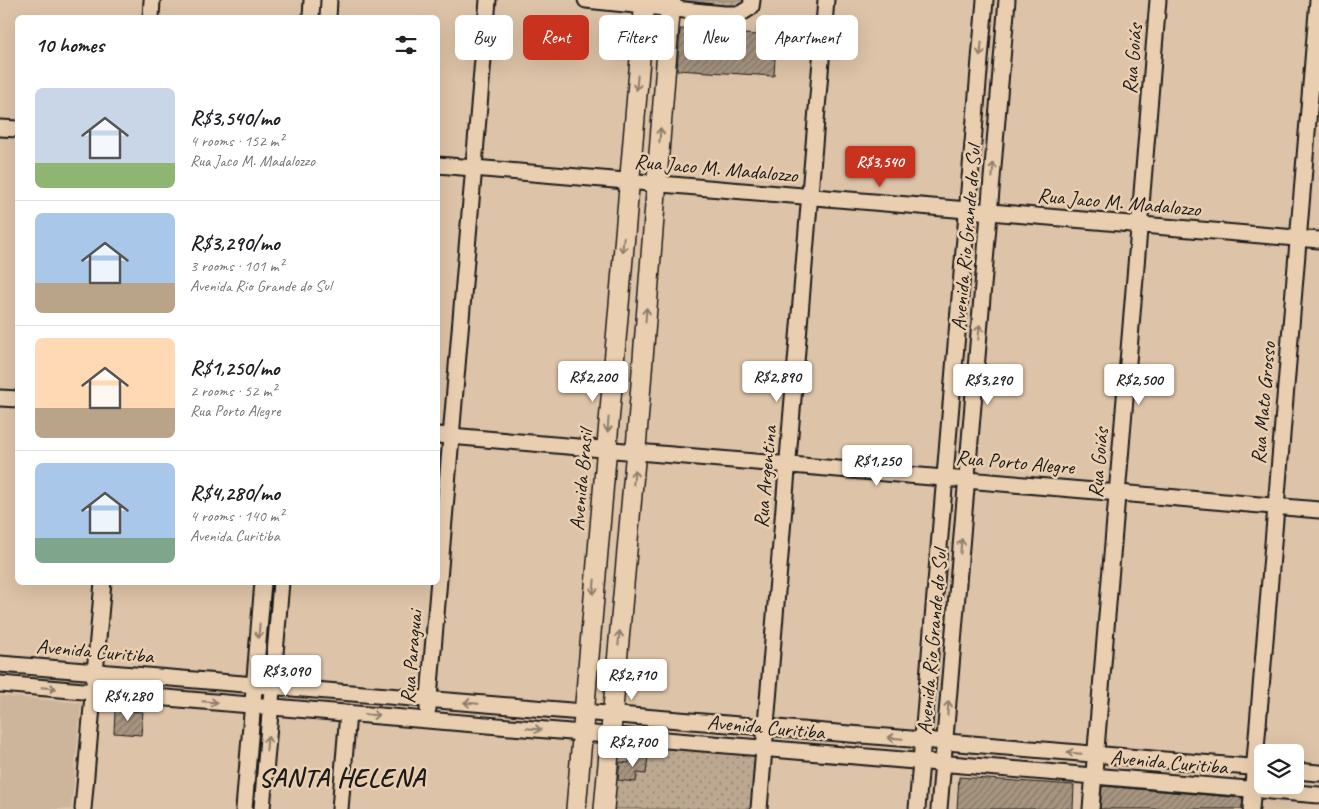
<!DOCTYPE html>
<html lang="en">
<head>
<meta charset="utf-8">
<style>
	:root { --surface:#fff; --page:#f2f2f2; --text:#202124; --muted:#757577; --line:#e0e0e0; --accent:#c8321e }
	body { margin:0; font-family:Caveat,sans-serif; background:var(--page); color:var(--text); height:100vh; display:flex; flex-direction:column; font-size:19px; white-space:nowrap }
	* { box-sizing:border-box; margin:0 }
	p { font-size:16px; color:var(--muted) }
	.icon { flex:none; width:28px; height:28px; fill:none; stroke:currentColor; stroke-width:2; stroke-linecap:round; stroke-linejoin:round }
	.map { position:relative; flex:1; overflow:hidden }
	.panel { position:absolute; left:15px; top:15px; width:425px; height:570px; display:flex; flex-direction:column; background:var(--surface); border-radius:8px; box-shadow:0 5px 20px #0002 }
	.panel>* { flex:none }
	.banner { position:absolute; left:455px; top:15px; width:475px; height:45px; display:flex; gap:10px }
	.controls { position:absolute; left:1254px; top:744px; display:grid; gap:10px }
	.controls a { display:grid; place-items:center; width:50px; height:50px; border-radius:8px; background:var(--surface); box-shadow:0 5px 20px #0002; font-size:25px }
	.price { position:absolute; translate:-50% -42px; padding:0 11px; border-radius:5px; background:#fff; color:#222; font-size:16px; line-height:32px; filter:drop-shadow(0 1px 2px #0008) }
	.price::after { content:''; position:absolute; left:50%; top:30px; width:15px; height:11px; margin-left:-8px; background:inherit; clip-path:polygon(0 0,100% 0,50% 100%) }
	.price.selected { background:var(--accent); color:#fff }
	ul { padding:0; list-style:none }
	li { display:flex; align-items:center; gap:15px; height:125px; padding:0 20px }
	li+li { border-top:1px solid var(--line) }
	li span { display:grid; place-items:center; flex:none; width:140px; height:100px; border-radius:8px; color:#555 }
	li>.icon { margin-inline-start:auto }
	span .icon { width:60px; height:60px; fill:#fffc; stroke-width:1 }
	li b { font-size:21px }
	h2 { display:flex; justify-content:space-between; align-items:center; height:60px; padding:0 20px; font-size:21px }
	.chip { padding:0 18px; border-radius:8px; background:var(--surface); box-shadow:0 5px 20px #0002; font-size:18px; line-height:45px }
	.chip.selected { background:var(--accent); color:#fff }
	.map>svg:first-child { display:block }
	.built { fill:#cdb59b }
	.green { fill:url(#green-dots); stroke:#6c6256 }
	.building { fill:url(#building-hatch); stroke:#1c1c1c }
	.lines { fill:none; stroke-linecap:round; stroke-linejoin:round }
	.minor-casing { stroke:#1c1c1c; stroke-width:19 }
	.major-casing { stroke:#1c1c1c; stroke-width:22 }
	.minor { stroke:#e9ceb0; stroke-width:15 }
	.major { stroke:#e9ceb0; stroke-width:19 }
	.oneway { stroke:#8d7e6d }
	.labels { text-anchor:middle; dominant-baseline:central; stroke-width:5; stroke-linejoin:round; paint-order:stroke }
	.street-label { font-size:21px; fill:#1c1c1c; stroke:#e9ceb0 }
	.district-label { font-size:26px; font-weight:bold; letter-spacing:1px; fill:#1c1c1c; stroke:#e9ceb0 }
</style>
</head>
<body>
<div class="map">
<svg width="1319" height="809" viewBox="0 0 1319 809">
	<defs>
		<pattern id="green-dots" width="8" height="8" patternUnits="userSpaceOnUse" patternTransform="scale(1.25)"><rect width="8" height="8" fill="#bca790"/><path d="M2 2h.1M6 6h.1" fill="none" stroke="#988775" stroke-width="1.8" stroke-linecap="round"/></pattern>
		<pattern id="building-hatch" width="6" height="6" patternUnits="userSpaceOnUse" patternTransform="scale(1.25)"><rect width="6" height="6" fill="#a79580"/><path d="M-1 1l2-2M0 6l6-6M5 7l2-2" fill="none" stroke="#877968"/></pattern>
	</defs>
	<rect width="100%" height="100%" fill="#ddc3a7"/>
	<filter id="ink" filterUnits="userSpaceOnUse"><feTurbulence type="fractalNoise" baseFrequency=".02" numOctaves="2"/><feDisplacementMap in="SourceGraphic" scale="10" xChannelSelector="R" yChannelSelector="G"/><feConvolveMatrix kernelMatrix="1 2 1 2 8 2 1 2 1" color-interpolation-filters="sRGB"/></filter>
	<g filter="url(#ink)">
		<!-- built -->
		<path class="built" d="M0,696L81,703L71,809H0Z"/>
		<!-- green -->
		<g class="green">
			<path d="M674,0H748L741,9L674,5Z"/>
			<path d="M613,739L760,752L755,809H607Z"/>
		</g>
		<!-- building -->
		<g class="building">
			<path d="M757,28L774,29L772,58H775L774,76L677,70L680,29L757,35Z"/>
			<path d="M115,710L143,712L141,735L114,733Z"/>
			<path d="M630,753L648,755L646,774L637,773L636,782L618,780L620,762L629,763Z"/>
			<path d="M959,777L1074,785L1073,809H957Z"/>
			<path d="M1102,786L1243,798L1242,809H1100Z"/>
		</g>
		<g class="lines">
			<defs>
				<g id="minor">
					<path d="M586,0L724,14H740L751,7L752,0"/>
					<path d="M151,18L152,0"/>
					<path d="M311,18L312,0"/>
					<path d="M328,18L329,0"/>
					<path d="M0,128L18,129"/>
					<path d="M438,165L1319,240"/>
					<path d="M0,398L18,399"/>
					<path d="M438,435L1319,510"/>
					<path d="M0,664L1262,768"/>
					<path d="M0,684L1319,795"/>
					<path d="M428,709L488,0"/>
					<path d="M1295,771L1319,773"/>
					<path d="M83,809L103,582"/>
					<path d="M244,809L263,582"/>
					<path d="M262,809L281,582"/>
					<path d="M340,809L348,713"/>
					<path d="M759,809L826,0"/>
					<path d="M917,809L985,0"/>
					<path d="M939,809L1007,0"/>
					<path d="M1091,809L1158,0"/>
					<path d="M1251,809L1318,0"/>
				</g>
				<g id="major">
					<path d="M576,809L645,0"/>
					<path d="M604,809L635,461L671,0"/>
				</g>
			</defs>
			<!-- minor casing -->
			<use href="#minor" class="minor-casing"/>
			<!-- major casing -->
			<use href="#major" class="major-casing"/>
			<!-- minor -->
			<use href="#minor" class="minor"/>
			<!-- major -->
			<use href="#major" class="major"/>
		</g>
		<!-- one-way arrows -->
		<defs><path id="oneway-shaft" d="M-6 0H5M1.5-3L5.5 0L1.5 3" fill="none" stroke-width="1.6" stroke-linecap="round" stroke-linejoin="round" transform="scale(1.25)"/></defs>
		<g class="oneway">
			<use href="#oneway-shaft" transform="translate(981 49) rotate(95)"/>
			<use href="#oneway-shaft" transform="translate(637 83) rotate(95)"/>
			<use href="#oneway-shaft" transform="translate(660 135) rotate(-86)"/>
			<use href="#oneway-shaft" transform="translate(993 170) rotate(-85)"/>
			<use href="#oneway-shaft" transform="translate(623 245) rotate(95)"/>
			<use href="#oneway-shaft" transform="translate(646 315) rotate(-86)"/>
			<use href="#oneway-shaft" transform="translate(979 332) rotate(-85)"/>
			<use href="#oneway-shaft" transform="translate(608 425) rotate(95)"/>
			<use href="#oneway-shaft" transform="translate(634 477) rotate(-85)"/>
			<use href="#oneway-shaft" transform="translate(961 546) rotate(-85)"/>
			<use href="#oneway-shaft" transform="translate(594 587) rotate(95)"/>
			<use href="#oneway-shaft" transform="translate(259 631) rotate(95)"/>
			<use href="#oneway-shaft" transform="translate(619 638) rotate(-85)"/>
			<use href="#oneway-shaft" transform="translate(49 688) rotate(5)"/>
			<use href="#oneway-shaft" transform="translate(210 702) rotate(5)"/>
			<use href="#oneway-shaft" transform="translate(471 703) rotate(-175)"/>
			<use href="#oneway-shaft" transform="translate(948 708) rotate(-85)"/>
			<use href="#oneway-shaft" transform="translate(372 715) rotate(5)"/>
			<use href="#oneway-shaft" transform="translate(534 729) rotate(5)"/>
			<use href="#oneway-shaft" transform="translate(895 738) rotate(-175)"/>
			<use href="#oneway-shaft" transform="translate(267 743) rotate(-85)"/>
			<use href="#oneway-shaft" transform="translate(1074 753) rotate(-175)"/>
		</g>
	</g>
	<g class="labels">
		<!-- street labels -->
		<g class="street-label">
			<text transform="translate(1132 59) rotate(-85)">Rua Goiás</text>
			<text transform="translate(716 168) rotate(5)">Rua Jaco M. Madalozzo</text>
			<text transform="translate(1119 202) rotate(5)">Rua Jaco M. Madalozzo</text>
			<text transform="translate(966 238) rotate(-85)">Avenida Rio Grande do Sul</text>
			<text transform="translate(1263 403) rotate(-85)">Rua Mato Grosso</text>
			<text transform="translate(1015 462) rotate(5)">Rua Porto Alegre</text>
			<text transform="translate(1098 463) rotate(-85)">Rua Goiás</text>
			<text transform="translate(765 477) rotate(-85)">Rua Argentina</text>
			<text transform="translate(581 480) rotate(-85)">Avenida Brasil</text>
			<text transform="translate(932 642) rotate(-85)">Avenida Rio Grande do Sul</text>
			<text transform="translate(95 651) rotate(5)">Avenida Curitiba</text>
			<text transform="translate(411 657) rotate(-85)">Rua Paraguai</text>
			<text transform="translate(766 727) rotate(5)">Avenida Curitiba</text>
			<text transform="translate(1169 762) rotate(5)">Avenida Curitiba</text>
		</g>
		<!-- district labels -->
		<g class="district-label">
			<text x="342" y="777">SANTA HELENA</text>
		</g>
	</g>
</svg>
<div class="controls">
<a><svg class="icon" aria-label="layers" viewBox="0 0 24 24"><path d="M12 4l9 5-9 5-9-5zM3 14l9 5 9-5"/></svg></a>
</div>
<b class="price selected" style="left:880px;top:188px">R$3,540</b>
<b class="price" style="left:593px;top:403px">R$2,200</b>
<b class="price" style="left:777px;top:403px">R$2,890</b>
<b class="price" style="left:988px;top:406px">R$3,290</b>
<b class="price" style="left:1139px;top:406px">R$2,500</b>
<b class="price" style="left:877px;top:487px">R$1,250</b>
<b class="price" style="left:286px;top:697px">R$3,090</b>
<b class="price" style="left:632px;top:701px">R$2,710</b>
<b class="price" style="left:128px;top:722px">R$4,280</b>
<b class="price" style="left:633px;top:768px">R$2,700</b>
<div class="banner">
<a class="chip">Buy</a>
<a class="chip selected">Rent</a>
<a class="chip">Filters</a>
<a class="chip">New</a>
<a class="chip">Apartment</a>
</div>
<section class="panel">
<h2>10 homes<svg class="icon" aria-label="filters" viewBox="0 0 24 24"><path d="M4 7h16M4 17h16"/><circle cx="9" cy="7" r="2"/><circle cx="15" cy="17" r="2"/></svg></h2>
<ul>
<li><span style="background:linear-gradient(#c9d6e8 75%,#8fb573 0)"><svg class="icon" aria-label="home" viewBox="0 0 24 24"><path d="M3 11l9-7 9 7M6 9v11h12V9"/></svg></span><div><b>R$3,540/mo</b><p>4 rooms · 152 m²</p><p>Rua Jaco M. Madalozzo</p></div></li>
<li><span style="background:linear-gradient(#a9c7e8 70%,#b9a48a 0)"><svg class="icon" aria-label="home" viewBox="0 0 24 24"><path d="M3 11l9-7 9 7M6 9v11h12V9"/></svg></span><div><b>R$3,290/mo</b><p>3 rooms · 101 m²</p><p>Avenida Rio Grande do Sul</p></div></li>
<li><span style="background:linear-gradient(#ffd9b3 70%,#b9a48a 0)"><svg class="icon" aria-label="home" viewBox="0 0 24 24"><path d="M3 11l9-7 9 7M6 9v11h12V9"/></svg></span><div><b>R$1,250/mo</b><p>2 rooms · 52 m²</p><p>Rua Porto Alegre</p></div></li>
<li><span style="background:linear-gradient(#a9c7e8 75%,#7fa58c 0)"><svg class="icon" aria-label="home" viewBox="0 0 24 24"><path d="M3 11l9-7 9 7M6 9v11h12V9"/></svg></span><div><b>R$4,280/mo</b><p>4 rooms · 140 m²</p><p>Avenida Curitiba</p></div></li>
</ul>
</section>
</div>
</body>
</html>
